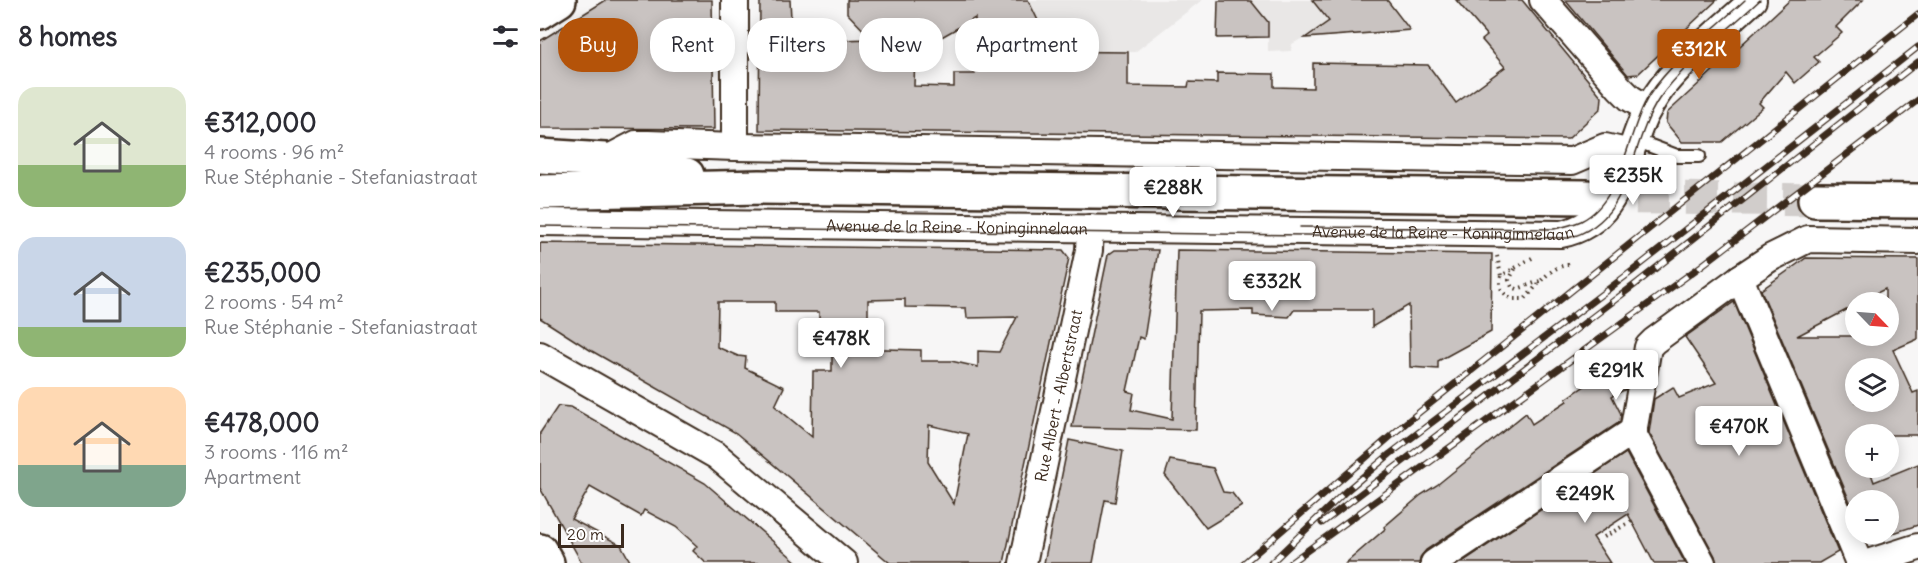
<!DOCTYPE html>
<html lang="en">
<head>
<meta charset="utf-8">
<style>
	:root { --surface:#fff; --page:#f7f7f7; --text:#2b2b33; --muted:#7c7c81; --accent:#b45309 }
	body { margin:0; font-family:Delius,sans-serif; background:var(--page); color:var(--text); height:100vh; display:flex; flex-direction:column; font-size:22px; white-space:nowrap }
	* { box-sizing:border-box; margin:0 }
	p { font-size:20px; color:var(--muted) }
	.icon { flex:none; width:33px; height:33px; fill:none; stroke:currentColor; stroke-width:2; stroke-linecap:round; stroke-linejoin:round }
	.map { position:relative; flex:1; overflow:hidden }
	.sheet { display:flex; flex-direction:column; background:var(--surface); width:540px }
	.sheet>* { flex:none }
	.hud { position:absolute; left:18px; top:18px; width:570px; height:54px; display:flex; gap:12px }
	.needle { width:39px; rotate:115deg }
	.controls { position:absolute; left:1305px; top:292px; display:grid; gap:12px }
	.controls a { display:grid; place-items:center; width:54px; height:54px; border-radius:50%; background:var(--surface); box-shadow:0 3px 15px #0003; font-size:30px }
	.scale { position:absolute; left:18px; bottom:15px; width:66px; box-sizing:border-box; padding-left:6px; border:3px solid #3b2a1e; border-top:0; font-size:16px; line-height:21px; white-space:nowrap; color:#3b2a1e; -webkit-text-stroke:4px #fff; paint-order:stroke }
	.price { position:absolute; translate:-50% -51px; padding:0 14px; border-radius:6px; background:#fff; color:#222; font-size:20px; line-height:39px; filter:drop-shadow(0 2px 3px #0008) }
	.price::after { content:''; position:absolute; left:50%; top:36px; width:18px; height:14px; margin-left:-9px; background:inherit; clip-path:polygon(0 0,100% 0,50% 100%) }
	.price.current { background:var(--accent); color:#fff }
	ul { padding:0; list-style:none }
	li { display:flex; align-items:center; gap:18px; height:150px; padding:0 18px }
	li span { display:grid; place-items:center; flex:none; width:168px; height:120px; border-radius:18px; color:#555 }
	li>.icon { margin-inline-start:auto }
	span .icon { width:72px; height:72px; fill:#fffc; stroke-width:1 }
	li b { font-size:26px }
	h2 { display:flex; justify-content:space-between; align-items:center; height:72px; padding:0 18px; font-size:26px }
	.pill { padding:0 21px; border-radius:24px; background:var(--surface); box-shadow:0 3px 15px #0003; font-size:21px; line-height:54px }
	.pill.current { background:var(--accent); color:#fff }
	main { display:flex; flex:1; min-height:0 }
	.map>svg:first-child { display:block }
	.built { fill:#e9e7e6 }
	.building { fill:#c9c3c1; stroke:#3b2a1e; stroke-width:1.5; fill-rule:evenodd }
	.lines { fill:none; stroke-linecap:round; stroke-linejoin:round }
	.secondary-tunnel { stroke:#d1cdcb; stroke-width:33; stroke-dasharray:33 16; stroke-linecap:butt }
	.lane-casing { stroke:#3b2a1e; stroke-width:16 }
	.street-casing { stroke:#3b2a1e; stroke-width:30 }
	.secondary-casing { stroke:#3b2a1e; stroke-width:38 }
	.path { stroke:#3b2a1e; stroke-width:4; stroke-dasharray:1.5 4.5; stroke-linecap:butt }
	.lane { stroke:#fff; stroke-width:12 }
	.street { stroke:#fff; stroke-width:26 }
	.secondary { stroke:#fff; stroke-width:33 }
	.tram { stroke:#3b2a1e; stroke-width:1.5 }
	.rail-casing { stroke:#3b2a1e; stroke-width:7 }
	.rail { stroke:#fff; stroke-width:4.5; stroke-dasharray:14; stroke-linecap:butt }
	.labels { text-anchor:middle; dominant-baseline:central; stroke-width:4.5; stroke-linejoin:round; paint-order:stroke }
	.street-label { font-size:16px; fill:#3b2a1e; stroke:#fff }
</style>
</head>
<body>
<main>
<section class="sheet">
<h2>8 homes<svg class="icon" aria-label="filters" viewBox="0 0 24 24"><path d="M4 7h16M4 17h16"/><circle cx="9" cy="7" r="2"/><circle cx="15" cy="17" r="2"/></svg></h2>
<ul>
<li><span style="background:linear-gradient(#dfe7d0 65%,#8fb573 0)"><svg class="icon" aria-label="home" viewBox="0 0 24 24"><path d="M3 11l9-7 9 7M6 9v11h12V9"/></svg></span><div><b>€312,000</b><p>4 rooms · 96 m²</p><p>Rue Stéphanie - Stefaniastraat</p></div></li>
<li><span style="background:linear-gradient(#c9d6e8 75%,#8fb573 0)"><svg class="icon" aria-label="home" viewBox="0 0 24 24"><path d="M3 11l9-7 9 7M6 9v11h12V9"/></svg></span><div><b>€235,000</b><p>2 rooms · 54 m²</p><p>Rue Stéphanie - Stefaniastraat</p></div></li>
<li><span style="background:linear-gradient(#ffd9b3 65%,#7fa58c 0)"><svg class="icon" aria-label="home" viewBox="0 0 24 24"><path d="M3 11l9-7 9 7M6 9v11h12V9"/></svg></span><div><b>€478,000</b><p>3 rooms · 116 m²</p><p>Apartment</p></div></li>
</ul>
</section>
<div class="map">
<svg width="1378" height="563" viewBox="0 0 1378 563">
	<rect width="100%" height="100%" fill="#f7f6f6"/>
	<filter id="ink" filterUnits="userSpaceOnUse"><feTurbulence type="fractalNoise" baseFrequency=".0167" numOctaves="2"/><feDisplacementMap in="SourceGraphic" scale="12" xChannelSelector="R" yChannelSelector="G"/><feConvolveMatrix kernelMatrix="1 2 1 2 8 2 1 2 1" color-interpolation-filters="sRGB"/></filter>
	<g filter="url(#ink)">
		<!-- built -->
		<g class="built">
			<path d="M488,0H662L595,52L509,51L508,42Z"/>
			<path d="M711,0H773L789,21L774,32L752,44L751,51L728,52V22Z"/>
		</g>
		<!-- building -->
		<g class="building">
			<path d="M66,0H172L174,129L0,128V41Z"/>
			<path d="M220,0H250L251,18H268L267,41L332,39L307,13V0H488L507,39L488,51L588,52V86L648,87L649,82L677,83V73L734,74V87L773,88V63L888,65L916,103L965,67L942,40L947,36L916,0H982L1062,97L1061,108L1028,139L219,130ZM435,18V74H414V87L374,86L375,52Z"/>
			<path d="M772,0H847L870,30L765,38L789,21Z"/>
			<path d="M1025,0H1177L1098,74L1088,75Z"/>
			<path d="M1250,0H1323L1296,27L1302,33L1274,57L1279,62L1255,83L1246,72L1219,103L1223,107L1182,142H1142L1126,123L1127,113Z"/>
			<path d="M678,1H711L728,22V37L677,38Z"/>
			<path d="M0,243L523,250L529,258L464,563H350L196,433L50,350L0,318ZM365,299V307L426,308L427,318L477,317L459,352L438,351V367L411,361H381V350L311,348V320L328,319V300ZM178,302H235V312H279V331H292V371H273L272,437L235,406L244,387L205,368L206,357L198,356L177,347ZM389,425L428,434L414,504L388,462Z"/>
			<path d="M575,250H618L604,339L599,337L587,391L594,393L591,410L632,419L637,250L952,254L951,332L898,361V369L870,367L869,305L832,327V310H754L749,317L713,315V310L659,311L656,430L532,427L568,255Z"/>
			<path d="M1266,258L1378,259V339L1353,350L1373,393L1378,391V435H1316V468H1329L1334,482L1378,464V525L1326,542L1323,534H1348V501H1316V516L1221,290ZM1345,289V303H1348V336H1257L1316,305V303ZM1316,369H1348V402H1316Z"/>
			<path d="M1194,302L1298,552L1279,563H1177L1175,556L1109,433L1114,399L1133,387L1139,398L1176,383L1145,337Z"/>
			<path d="M1077,367L1086,383V389L1072,396L1081,414L1080,422L886,550L881,556L879,563H806L845,529L844,527L881,495L897,485L986,413L992,424L1027,401L1026,399L1052,381Z"/>
			<path d="M18,406L31,407L165,483L258,563H166L153,551L157,546L136,527L104,510L101,516L50,487L31,519L81,545L91,563H42L0,488V433Z"/>
			<path d="M529,440L583,451L575,502L565,500L553,563H504Z"/>
			<path d="M1086,453L1145,563H1114L1088,514L1053,537L1070,563H921Z"/>
			<path d="M630,460L673,468L683,492L692,493L702,506L666,528L625,475Z"/>
		</g>
		<g class="lines">
			<!-- secondary-tunnel -->
			<path class="secondary-tunnel" d="M1047,197L1275,200"/>
			<defs>
				<path id="lane" d="M1095,140L1137,156H1159"/>
				<g id="street">
					<path d="M195,0V147"/>
					<path d="M1003,0L1079,87L1090,98L1108,109"/>
					<path d="M65,160L96,144H108L195,147L1032,161L1065,147L1091,153"/>
					<path id="s1" d="M0,222L1021,234C1077,223 1082,171 1100,126C1106,111 1114,98 1123,86C1147,56 1184,27 1213,0"/>
					<path d="M1200,278L1319,563"/>
					<path d="M0,355L177,456L304,563"/>
					<path id="s2" d="M483,563L549,250L550,228"/>
					<path d="M894,563L1093,431"/>
					<path d="M1162,563L1094,436V427L1108,347L1114,341L1200,278L1230,258L1268,239L1378,241"/>
					<path d="M1328,563L1378,547"/>
				</g>
				<g id="secondary">
					<path d="M0,12L19,0"/>
					<path d="M0,156L65,160L147,175"/>
					<path d="M0,192L220,187L1047,197"/>
					<path d="M1275,200L1378,201"/>
					<path d="M0,551L7,563"/>
				</g>
			</defs>
			<!-- lane casing -->
			<use href="#lane" class="lane-casing"/>
			<!-- street casing -->
			<use href="#street" class="street-casing"/>
			<!-- secondary casing -->
			<use href="#secondary" class="secondary-casing"/>
			<!-- path -->
			<g class="path">
				<path d="M1118,172L1132,173"/>
				<path d="M957,256L961,276"/>
				<path d="M992,258L961,276C958,287 962,292 971,299H985C997,286 1010,266 1028,265L1031,268"/>
				<path d="M975,269L969,280L972,287L977,289L1000,281"/>
				<path d="M1064,537L1092,521"/>
			</g>
			<!-- lane -->
			<use href="#lane" class="lane"/>
			<!-- street -->
			<use href="#street" class="street"/>
			<!-- secondary -->
			<use href="#secondary" class="secondary"/>
			<!-- tram -->
			<g class="tram">
				<path d="M0,226L1028,238C1094,221 1087,147 1119,99C1143,65 1189,29 1220,0"/>
				<path d="M760,227L1014,229C1023,227 1032,225 1041,221C1084,200 1086,131 1110,94C1133,60 1175,28 1205,0"/>
			</g>
			<defs>
				<g id="rail">
					<path d="M782,523L1097,283L1378,62"/>
					<path d="M704,563L867,422L1378,14"/>
					<path d="M731,563L805,492L850,454L1091,272L1378,47"/>
					<path d="M750,563L1161,266L1378,100"/>
				</g>
			</defs>
			<!-- rail casing -->
			<use href="#rail" class="rail-casing"/>
			<!-- rail -->
			<use href="#rail" class="rail"/>
		</g>
	</g>
	<g class="labels">
		<!-- street labels -->
		<g class="street-label">
			<text stroke="none"><textPath href="#s1" startOffset="417">Avenue de la Reine - Koninginnelaan</textPath></text>
			<text stroke="none"><textPath href="#s1" startOffset="903">Avenue de la Reine - Koninginnelaan</textPath></text>
			<text stroke="none"><textPath href="#s2" startOffset="171">Rue Albert - Albertstraat</textPath></text>
		</g>
	</g>
</svg>
<div class="controls">
<a><svg class="needle" viewBox="-14 -14 28 28"><path d="M0-13l5 13h-10z" fill="#e53935"/><path d="M0 13l5-13h-10z" fill="#7c7c81"/></svg></a>
<a><svg class="icon" aria-label="layers" viewBox="0 0 24 24"><path d="M12 4l9 5-9 5-9-5zM3 14l9 5 9-5"/></svg></a>
<a>+</a>
<a>−</a>
</div>
<div class="scale">20 m</div>
<b class="price current" style="left:1159px;top:80px">€312K</b>
<b class="price" style="left:1093px;top:206px">€235K</b>
<b class="price" style="left:633px;top:218px">€288K</b>
<b class="price" style="left:732px;top:312px">€332K</b>
<b class="price" style="left:301px;top:369px">€478K</b>
<b class="price" style="left:1076px;top:401px">€291K</b>
<b class="price" style="left:1199px;top:457px">€470K</b>
<b class="price" style="left:1045px;top:524px">€249K</b>
<div class="hud">
<a class="pill current">Buy</a>
<a class="pill">Rent</a>
<a class="pill">Filters</a>
<a class="pill">New</a>
<a class="pill">Apartment</a>
</div>
</div>
</main>
</body>
</html>
